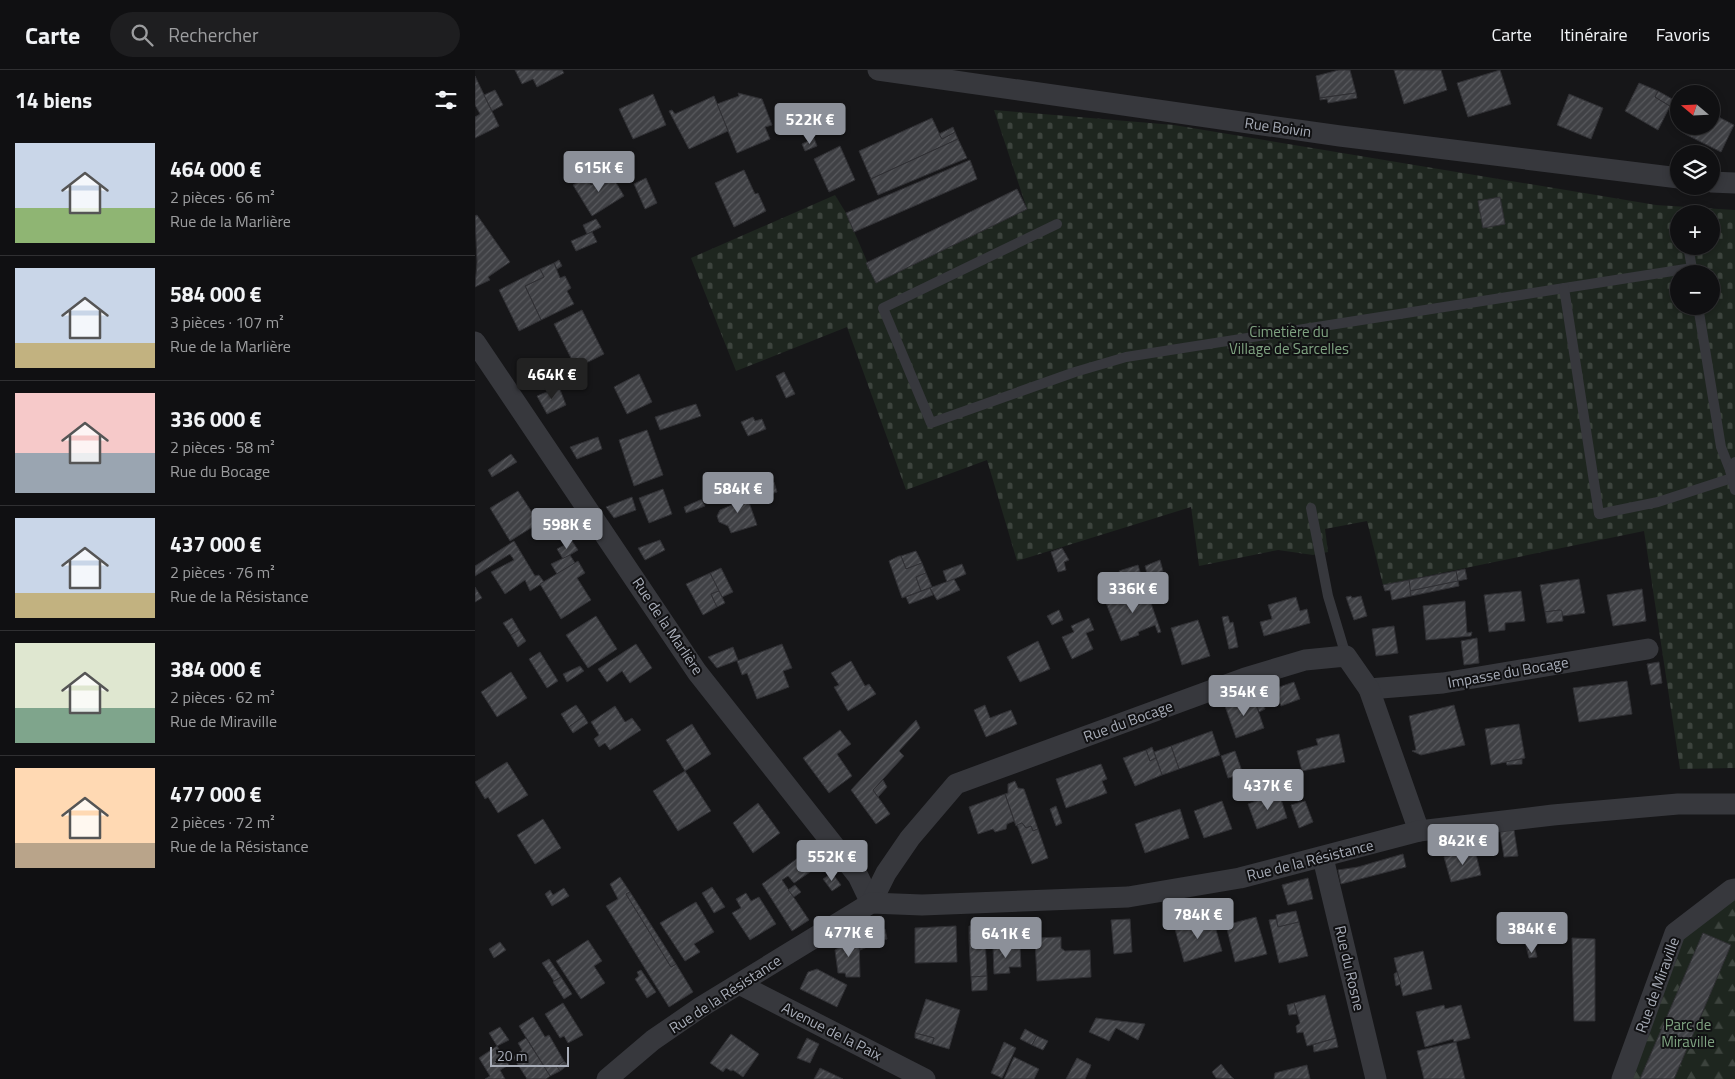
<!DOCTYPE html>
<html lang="fr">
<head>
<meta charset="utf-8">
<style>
	:root { --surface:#101012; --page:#1e1e20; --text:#f1f3f6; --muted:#9c9d9f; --line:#303032; --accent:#8c9099 }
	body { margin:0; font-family:"Titillium Web",sans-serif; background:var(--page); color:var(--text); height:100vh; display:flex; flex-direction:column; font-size:19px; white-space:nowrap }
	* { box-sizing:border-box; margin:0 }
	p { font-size:16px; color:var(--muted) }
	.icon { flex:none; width:28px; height:28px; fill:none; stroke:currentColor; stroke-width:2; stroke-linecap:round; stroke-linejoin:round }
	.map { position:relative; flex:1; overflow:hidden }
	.sheet { display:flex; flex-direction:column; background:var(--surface); width:475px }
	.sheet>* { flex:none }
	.needle { width:32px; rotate:289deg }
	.controls { position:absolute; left:1195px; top:15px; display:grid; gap:10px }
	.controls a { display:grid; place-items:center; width:50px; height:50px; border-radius:50%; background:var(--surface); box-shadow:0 2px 8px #0003,0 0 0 1px var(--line); font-size:25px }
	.scale { position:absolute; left:15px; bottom:12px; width:79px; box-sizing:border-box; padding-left:5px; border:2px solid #a8adb8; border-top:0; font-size:14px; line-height:18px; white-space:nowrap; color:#a8adb8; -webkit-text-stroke:4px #111113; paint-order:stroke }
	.price { position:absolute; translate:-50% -42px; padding:0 11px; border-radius:5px; background:var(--accent); color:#fff; font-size:16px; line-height:32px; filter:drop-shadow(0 1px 2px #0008) }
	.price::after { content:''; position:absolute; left:50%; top:30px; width:15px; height:11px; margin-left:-8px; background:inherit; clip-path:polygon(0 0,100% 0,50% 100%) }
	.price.on { background:#222; color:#fff }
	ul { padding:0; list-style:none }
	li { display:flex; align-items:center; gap:15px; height:125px; padding:0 15px }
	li+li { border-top:1px solid var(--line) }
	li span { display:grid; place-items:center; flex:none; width:140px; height:100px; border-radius:0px; color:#555 }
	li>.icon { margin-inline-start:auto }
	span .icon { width:60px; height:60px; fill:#fffc; stroke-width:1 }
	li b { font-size:21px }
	h2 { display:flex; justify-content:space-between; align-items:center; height:60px; padding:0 15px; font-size:21px }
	header { display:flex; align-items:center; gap:30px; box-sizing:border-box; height:70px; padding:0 25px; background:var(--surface); border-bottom:1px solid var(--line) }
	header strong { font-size:24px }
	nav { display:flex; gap:28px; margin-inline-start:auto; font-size:18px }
	.search { width:350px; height:45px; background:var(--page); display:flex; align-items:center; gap:12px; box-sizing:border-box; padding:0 18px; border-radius:28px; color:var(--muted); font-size:19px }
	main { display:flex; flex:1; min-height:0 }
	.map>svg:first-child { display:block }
	.forest { fill:url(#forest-firs) }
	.cemetery { fill:url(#cemetery-stones); fill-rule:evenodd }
	.building { fill:url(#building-hatch); stroke:#303034 }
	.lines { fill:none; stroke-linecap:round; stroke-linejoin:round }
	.service { stroke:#37383d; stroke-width:10 }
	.minor { stroke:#37383d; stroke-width:21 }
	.labels { text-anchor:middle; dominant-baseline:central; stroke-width:4; stroke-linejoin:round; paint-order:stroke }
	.street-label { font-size:15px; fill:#a8adb8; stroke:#111113 }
	.park-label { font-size:15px; fill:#7fa381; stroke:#111113 }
</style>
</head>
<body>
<header>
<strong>Carte</strong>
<div class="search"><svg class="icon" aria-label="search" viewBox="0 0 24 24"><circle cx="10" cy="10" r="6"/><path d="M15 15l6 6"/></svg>Rechercher</div>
<nav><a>Carte</a><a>Itinéraire</a><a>Favoris</a></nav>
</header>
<main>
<section class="sheet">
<h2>14 biens<svg class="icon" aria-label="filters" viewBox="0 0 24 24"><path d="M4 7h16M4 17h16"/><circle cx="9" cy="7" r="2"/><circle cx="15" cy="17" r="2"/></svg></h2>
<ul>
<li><span style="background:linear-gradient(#c9d6e8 65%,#8fb573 0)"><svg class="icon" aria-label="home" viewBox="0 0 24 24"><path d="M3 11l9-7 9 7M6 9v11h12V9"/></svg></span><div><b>464 000 €</b><p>2 pièces · 66 m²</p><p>Rue de la Marlière</p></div></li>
<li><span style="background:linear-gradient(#c9d6e8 75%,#c2b280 0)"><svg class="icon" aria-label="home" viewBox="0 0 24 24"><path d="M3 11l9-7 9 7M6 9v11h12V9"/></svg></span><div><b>584 000 €</b><p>3 pièces · 107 m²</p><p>Rue de la Marlière</p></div></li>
<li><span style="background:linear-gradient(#f6c9c9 60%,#9aa5b1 0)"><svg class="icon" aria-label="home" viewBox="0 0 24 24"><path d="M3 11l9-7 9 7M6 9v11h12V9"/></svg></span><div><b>336 000 €</b><p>2 pièces · 58 m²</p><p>Rue du Bocage</p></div></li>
<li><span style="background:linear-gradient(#c9d6e8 75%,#c2b280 0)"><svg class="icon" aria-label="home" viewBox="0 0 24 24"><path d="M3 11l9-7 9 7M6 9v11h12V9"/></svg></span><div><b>437 000 €</b><p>2 pièces · 76 m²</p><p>Rue de la Résistance</p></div></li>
<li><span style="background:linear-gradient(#dfe7d0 65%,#7fa58c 0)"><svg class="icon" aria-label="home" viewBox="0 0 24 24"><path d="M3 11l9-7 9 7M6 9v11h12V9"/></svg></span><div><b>384 000 €</b><p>2 pièces · 62 m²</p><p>Rue de Miraville</p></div></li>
<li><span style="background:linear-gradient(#ffd9b3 75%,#b9a48a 0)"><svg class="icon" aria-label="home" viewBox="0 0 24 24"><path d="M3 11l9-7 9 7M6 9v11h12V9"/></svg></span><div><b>477 000 €</b><p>2 pièces · 72 m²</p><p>Rue de la Résistance</p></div></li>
</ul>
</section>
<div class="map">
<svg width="1260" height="1009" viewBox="0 0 1260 1009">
	<defs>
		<pattern id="forest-firs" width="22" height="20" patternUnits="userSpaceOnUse" patternTransform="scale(1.25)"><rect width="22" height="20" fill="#1e261f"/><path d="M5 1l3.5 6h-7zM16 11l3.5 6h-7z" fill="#3c433d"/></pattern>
		<pattern id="cemetery-stones" width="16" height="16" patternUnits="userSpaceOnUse" patternTransform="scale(1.25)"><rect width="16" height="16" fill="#1e261f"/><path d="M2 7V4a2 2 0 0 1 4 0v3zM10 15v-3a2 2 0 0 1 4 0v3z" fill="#3c433d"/></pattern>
		<pattern id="building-hatch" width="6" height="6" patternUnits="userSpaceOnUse" patternTransform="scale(1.25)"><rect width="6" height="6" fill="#404145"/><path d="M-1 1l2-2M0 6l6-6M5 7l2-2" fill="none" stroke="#595a5e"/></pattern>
	</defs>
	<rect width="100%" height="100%" fill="#161618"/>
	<!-- forest -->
	<path class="forest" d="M1260,819V1009H1147L1200,863Z"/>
	<!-- cemetery -->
	<path class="cemetery" d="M519,40L699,55L1181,135L1260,140V698L1205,699L1169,461L908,515L892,451L850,459L853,482L838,485L803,480L724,496L716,437L542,491L512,390L431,420L372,257L261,301L216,188L360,125L371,143L401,212L421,203L552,139ZM1204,144H1236V176H1204ZM1204,204H1236V236H1204Z"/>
	<!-- building -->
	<g class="building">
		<path d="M40,0H87L89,3L62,17L58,9L47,14Z"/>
		<path d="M864,0H875L881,23L845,28L841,6Z"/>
		<path d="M919,0H966L972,20L929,34Z"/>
		<path d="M1025,0L1036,34L993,47L982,13Z"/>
		<path d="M0,6L24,56L0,68V47L5,44L0,35Z"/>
		<path d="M1164,13L1183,21L1180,27L1195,36L1183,60L1150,41Z"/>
		<path d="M20,20L28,35L17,41L9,25Z"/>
		<path d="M1183,21L1199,30L1195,36L1180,27Z"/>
		<path d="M263,23L287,29L297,55L290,57L295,69L262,83L242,34L264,26Z"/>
		<path d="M881,23L882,28L853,33L852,29L845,30V28Z"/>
		<path d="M178,24L191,55L158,69L144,39Z"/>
		<path d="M1094,24L1128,38L1116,69L1082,55Z"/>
		<path d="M239,26L253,61L214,79L194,41L197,40L200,44Z"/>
		<path d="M327,36L329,40L336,37L339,43L349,39L360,41L362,43L323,62L313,43Z"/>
		<path d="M1236,43L1259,55L1246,82L1212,65L1217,56H1236Z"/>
		<path d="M457,48L467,69L480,62L483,69L396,109L384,81Z"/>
		<path d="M1209,56H1217L1212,65L1207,62Z"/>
		<path d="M478,57L480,62L467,69L464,64Z"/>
		<path d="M339,68L342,76L330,81L327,74Z"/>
		<path d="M483,69L492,88L403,125L396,109Z"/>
		<path d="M365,76L380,110L354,122L339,89Z"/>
		<path d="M495,90L502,109L379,162L371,143Z"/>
		<path d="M131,96L136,104L116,115L112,106Z"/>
		<path d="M269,100L280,124L283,123L291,141L259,157L240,113Z"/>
		<path d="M136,104L149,126L117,146L98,115L112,106L116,115Z"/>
		<path d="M171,108L182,133L170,139L159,114Z"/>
		<path d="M542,119L552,139L401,213L391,193Z"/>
		<path d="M1025,127L1030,154L1008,158L1003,131Z"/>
		<path d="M2,145L35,192L13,207L15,210L0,217L2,192L0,146Z"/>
		<path d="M121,149L126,157L112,164L108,155Z"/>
		<path d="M117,162L122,172L101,181L96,171Z"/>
		<path d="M84,190L87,196L82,199L79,193Z"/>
		<path d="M79,193L85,208L90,206L96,218L92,221L99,234L66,250L50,216L69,207L65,199Z"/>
		<path d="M65,199L69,207L50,216L66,250L44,261L24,220Z"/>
		<path d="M107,240L129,284L101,298L79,254Z"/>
		<path d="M309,302L320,324L311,328L301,306Z"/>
		<path d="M164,304L177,332L152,344L139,317Z"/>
		<path d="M84,317L91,335L72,344L62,326Z"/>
		<path d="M221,334L226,346L185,360L180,347Z"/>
		<path d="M278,347L280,351L287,349L291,359L273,366L266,352Z"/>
		<path d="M172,360L188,405L159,416L144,370Z"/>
		<path d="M123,367L127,379L102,389L95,377Z"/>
		<path d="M36,384L42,392L17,407L13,400Z"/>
		<path d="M299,412L302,422L288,427L283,417Z"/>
		<path d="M188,419L197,444L174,453L164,428Z"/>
		<path d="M43,421L64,453L35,471L15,438Z"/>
		<path d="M270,421L282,455L256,463L253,456L244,452L242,446L245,440L259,434L256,426Z"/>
		<path d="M157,427L161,440L139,448L131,437Z"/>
		<path d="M225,430H227L230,436L211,443L209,437Z"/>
		<path d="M185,470L190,480L170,490L163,478Z"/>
		<path d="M39,471L60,506L64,505L69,512L55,521L50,510L30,524L16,502L39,490L35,484L0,506V496Z"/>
		<path d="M97,471L103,480L88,489L82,479Z"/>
		<path d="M587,478L594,490L589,492L591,500L583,502L576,482Z"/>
		<path d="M441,481L447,493L431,499L426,486Z"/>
		<path d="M95,485L100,493L82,504L76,494Z"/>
		<path d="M424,486H426L431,499L447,493L451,503L441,507L446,521L427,528L414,491Z"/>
		<path d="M685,490L688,501L673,507L670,496Z"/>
		<path d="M103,491L110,503L102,508L116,530L86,549L65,514Z"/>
		<path d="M487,494L491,504L472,512L468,501Z"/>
		<path d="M663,495L666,505L648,512L644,501Z"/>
		<path d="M246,498L258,522L247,527L235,503Z"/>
		<path d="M990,499L992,509L983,511L981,501Z"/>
		<path d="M981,501L983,511L935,521L934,510Z"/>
		<path d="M235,503L244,521L236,524L242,537L228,545L211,514Z"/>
		<path d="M451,503L457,517L446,521L441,507Z"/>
		<path d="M479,509L485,520L462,530L455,518Z"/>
		<path d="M1104,509L1110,543L1088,546L1085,540L1070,542L1065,515Z"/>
		<path d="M934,510L936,526L917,530L915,520L910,521L908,515Z"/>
		<path d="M983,511L984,516L936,526L935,521Z"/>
		<path d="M670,516L686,562L683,563L680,555L663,562L664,565L646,571L631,533Z"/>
		<path d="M0,517L7,528L0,532Z"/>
		<path d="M455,518L458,525L434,534L431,527Z"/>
		<path d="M1167,519L1171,551L1138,556L1132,525Z"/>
		<path d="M244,521L250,533L242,537L236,524Z"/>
		<path d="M1046,521L1050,551L1030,553V560L1014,562L1009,525Z"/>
		<path d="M876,526L877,528L886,526L892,546L879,550L871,527Z"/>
		<path d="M821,527L825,541L832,539L835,553L789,566L785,552L797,549L793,535Z"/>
		<path d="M990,531L992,563L997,562L996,566L951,570L948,536Z"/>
		<path d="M584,540L588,550L577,555L572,546Z"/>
		<path d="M1085,540L1087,541L1088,551L1072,553L1070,542Z"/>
		<path d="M121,546L142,579L113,598L91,565Z"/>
		<path d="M753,546L755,553L758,552L763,577L754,579L747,547Z"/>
		<path d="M37,548L44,560L36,565L28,553Z"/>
		<path d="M614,548L619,560L611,563L618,579L597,589L587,567L599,562L596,556Z"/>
		<path d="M723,550L735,586L707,595L696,558Z"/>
		<path d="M919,556L923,583L901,586L897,559Z"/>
		<path d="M44,560L51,571L43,577L36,565Z"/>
		<path d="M1002,568L1004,593L989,595L986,571Z"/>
		<path d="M563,571L575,599L545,612L532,587Z"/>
		<path d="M161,574L177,598L155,613L147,601L132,612L123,599Z"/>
		<path d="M307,574L317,598L308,601L314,617L282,629L272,603L267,605L262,591Z"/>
		<path d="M258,577L263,590L242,598L233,587Z"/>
		<path d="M65,582L83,611L72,618L54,589Z"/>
		<path d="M376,591L390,616L394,614L401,624L373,641L359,617L364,615L356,603Z"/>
		<path d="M1184,592L1187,613L1176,615L1172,594Z"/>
		<path d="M105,596L109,601L92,612L88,604Z"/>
		<path d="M36,602L52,628L22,647L6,622Z"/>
		<path d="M1152,611L1157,644L1104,652L1098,618Z"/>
		<path d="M819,612L825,629L806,636L803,629L782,636L778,626Z"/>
		<path d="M778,626L789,658L761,668L750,636Z"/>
		<path d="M789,634L790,639L784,642L782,636Z"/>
		<path d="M101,635L109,646L94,657L86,644Z"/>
		<path d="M510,635L515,648L536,640L542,654L511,667L499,640Z"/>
		<path d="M979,635L990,675L946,685L937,681L941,680L934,646Z"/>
		<path d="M140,636L150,652L157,648L166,660L135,680L130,673L124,677L119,669L124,665L116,652Z"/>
		<path d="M109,646L113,653L98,663L94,657Z"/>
		<path d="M441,650L445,658L424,681L429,686L398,720L415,744L401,754L376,720Z"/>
		<path d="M217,654L236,684L210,701L191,670Z"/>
		<path d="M1044,654L1050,688L1016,695L1010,659Z"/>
		<path d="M365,660L376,674L362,684L377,706L354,723L328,688Z"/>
		<path d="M737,661L745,685L704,699L696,676Z"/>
		<path d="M864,664L870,692L827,701L822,681L843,675L841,669Z"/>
		<path d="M696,676L704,699L687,705L679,682Z"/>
		<path d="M677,677L681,688L675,691L671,680Z"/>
		<path d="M671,680L675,691L681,688L687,705L660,716L648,688Z"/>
		<path d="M760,681L768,704L753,708L746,686Z"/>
		<path d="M1047,689V694L1032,695L1031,692Z"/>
		<path d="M32,692L53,725L23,743L13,727L10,729L0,712Z"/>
		<path d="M626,694L632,709L627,711L632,723L591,738L581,709Z"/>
		<path d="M210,701L236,741L203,761L178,721Z"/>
		<path d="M408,710L412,717L403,727L398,720Z"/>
		<path d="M540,711L543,718L549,719L563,759L558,761L556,756L551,758L547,753L541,756L530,724L533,723V714Z"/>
		<path d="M804,723L812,748L782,759L773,734Z"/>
		<path d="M530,724L539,751L532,754L531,759L520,762L518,759L503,764L494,737Z"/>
		<path d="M747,731L757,759L729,768L719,741Z"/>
		<path d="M830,731L838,752L824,758L816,735Z"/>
		<path d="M283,733L305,763L278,783L258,753Z"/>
		<path d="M581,736L587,753L581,756L575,739Z"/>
		<path d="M705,739L714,768L670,783L660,754Z"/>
		<path d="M68,749L86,778L60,794L42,765Z"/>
		<path d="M547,753L551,758L556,756L558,761L563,759L573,788L557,794L542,755Z"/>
		<path d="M1039,760L1043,786L1029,787L1025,762Z"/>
		<path d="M1000,780L1006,805L976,812L969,787Z"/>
		<path d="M928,784L931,797L866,814L863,800L883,797Z"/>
		<path d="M327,785L338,800L319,813L313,806L307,810L334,850L317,861L287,814Z"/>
		<path d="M357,803L366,815L357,821L348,809Z"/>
		<path d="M145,807L155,822L151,824L196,897L201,894L218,922L194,937L131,836L143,829L135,814Z"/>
		<path d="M833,808L838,829L813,835L807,815Z"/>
		<path d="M320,815L326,822L319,827L313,820Z"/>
		<path d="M237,817L250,837L239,843L227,823Z"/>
		<path d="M89,818L94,826L77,836L70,824L75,820L78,825Z"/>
		<path d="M155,822L201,894L196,897L151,824Z"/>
		<path d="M271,823L276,831L284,827L301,854L275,870L257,843L266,838L261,829Z"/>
		<path d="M221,832L239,862L219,874L225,882L210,891L185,853Z"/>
		<path d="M821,841L824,852L803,857L801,845Z"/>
		<path d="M781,847L792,884L760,892L751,855Z"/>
		<path d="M655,849L657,882L639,884L636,850Z"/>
		<path d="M738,849L747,881L709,892L700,859Z"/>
		<path d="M801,849L803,857L824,852L833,886L804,893L794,850Z"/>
		<path d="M517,855V868L494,870V856Z"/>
		<path d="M1055,855L1060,879L1052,880L1047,857Z"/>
		<path d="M481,856L482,892L440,893V858Z"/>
		<path d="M410,859L412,869L385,880V865Z"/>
		<path d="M1228,863L1256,875L1199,1009H1165Z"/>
		<path d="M384,865L385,907H371L370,903H363L360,880Z"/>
		<path d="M586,867V878L590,881L615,880L616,907L562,911L560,868Z"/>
		<path d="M510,868L512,906L496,907L494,870Z"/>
		<path d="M1097,868L1120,869V951H1099Z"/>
		<path d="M113,870L127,891L119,896L130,913L106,929L81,891Z"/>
		<path d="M25,872L31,880L19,888L14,879Z"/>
		<path d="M541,876H545L546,897H534L535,903L519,904L518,877Z"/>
		<path d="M1060,879L1062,887L1054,888L1052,880Z"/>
		<path d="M948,881L957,919L928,926L919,888Z"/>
		<path d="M74,889L86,907L79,911L67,893Z"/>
		<path d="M342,899L372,915L362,937L325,919L333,902Z"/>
		<path d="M166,900L181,922L172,928L160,909L164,906L162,902Z"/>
		<path d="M922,902L926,914L921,916L919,904Z"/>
		<path d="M512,906V920L497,921L496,907Z"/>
		<path d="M86,907L97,924L89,929L78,912Z"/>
		<path d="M850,925L861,968L832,976L828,962L822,963L821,956L825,953L819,933Z"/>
		<path d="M451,929L485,940L474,979L457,974L459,968L440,963Z"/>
		<path d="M88,933L108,965L93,973L89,966L85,968L70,944Z"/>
		<path d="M819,933L822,944L814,945L812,935Z"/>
		<path d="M969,935L970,939L986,935L995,968L979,972L978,969L950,977L941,942Z"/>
		<path d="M58,947L70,967L74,965L89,991L82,996L85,1001L75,1006L44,956Z"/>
		<path d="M621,948L628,949L670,954L663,970L641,958L634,971L614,962Z"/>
		<path d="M25,957L34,970L22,976L14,963Z"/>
		<path d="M550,959L562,966L557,975L545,969Z"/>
		<path d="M440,963L459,968L457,974L440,968Z"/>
		<path d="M256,964L284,984L268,1007L258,1000L256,1001L251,998L248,1002L235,993Z"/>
		<path d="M562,966L573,971L568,980L557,975Z"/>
		<path d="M51,968L75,1006L71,1009H52L38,987L47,980L43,973Z"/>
		<path d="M332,968L344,974L335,993L322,988Z"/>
		<path d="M861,968L863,977L839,982L838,975Z"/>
		<path d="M529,972L541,978L527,1008L516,1003Z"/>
		<path d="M981,972L990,1009H949L942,981Z"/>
		<path d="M22,976L34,995L25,1000L30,1009H10L15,1006L4,988Z"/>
		<path d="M539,987L564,999L559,1009H529Z"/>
		<path d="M602,988L616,995L615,998L610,1009H591Z"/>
		<path d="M89,991L93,995L85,1001L82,996Z"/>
		<path d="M746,994L754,1004L759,1009L741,1008L737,1002Z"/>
		<path d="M832,995L835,1009H799L800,1003Z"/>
		<path d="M345,998L368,1009H339Z"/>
	</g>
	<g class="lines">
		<!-- service -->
		<g class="service">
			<path d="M582,154L408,238L456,353L600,302L651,287L1217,198"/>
			<path d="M1213,176L1218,204"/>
			<path d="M1089,218L1124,444L1183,432L1257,408"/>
			<path d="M1223,236L1246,377L1255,400"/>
			<path d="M1260,392L1255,400L1260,420"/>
			<path d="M836,438L853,526L871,586"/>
		</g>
		<!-- minor -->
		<g class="minor">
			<path d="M403,0L865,66L1204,108"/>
			<path d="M1236,112L1260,113"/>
			<path d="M0,272L222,602L383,806L396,833"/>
			<path d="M894,619L968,613L1173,579"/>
			<path d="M848,788L901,1009"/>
			<path d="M396,833L411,803L435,768L481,714L770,608L830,590L871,586L894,619L944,761"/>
			<path d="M264,914L450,1009"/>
			<path d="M132,1009L178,970L226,937L396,833L447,835L653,827L765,808L944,761L1078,745L1203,734H1260"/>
			<path d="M1147,1009L1200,863L1256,820L1260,819"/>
		</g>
	</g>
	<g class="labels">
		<!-- street labels -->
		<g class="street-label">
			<text transform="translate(803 57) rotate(8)">Rue Boivin</text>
			<text transform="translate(193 556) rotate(56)">Rue de la Marlière</text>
			<text transform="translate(1033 602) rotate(-10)">Impasse du Bocage</text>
			<text transform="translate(653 651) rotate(-20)">Rue du Bocage</text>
			<text transform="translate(835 790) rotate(-14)">Rue de la Résistance</text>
			<text transform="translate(875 898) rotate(77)">Rue du Rosne</text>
			<text transform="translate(1182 915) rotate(-70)">Rue de Miraville</text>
			<text transform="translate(250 924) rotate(-33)">Rue de la Résistance</text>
			<text transform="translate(357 961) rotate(27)">Avenue de la Paix</text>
		</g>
		<!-- park labels -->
		<g class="park-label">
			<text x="814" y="261">Cimetière du<tspan x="814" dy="17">Village de Sarcelles</tspan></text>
			<text x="1213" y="954">Parc de<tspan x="1213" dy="17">Miraville</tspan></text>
		</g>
	</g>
</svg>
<div class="controls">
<a><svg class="needle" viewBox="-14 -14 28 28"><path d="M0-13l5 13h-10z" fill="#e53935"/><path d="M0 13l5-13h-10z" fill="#9c9d9f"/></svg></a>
<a><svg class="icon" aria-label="layers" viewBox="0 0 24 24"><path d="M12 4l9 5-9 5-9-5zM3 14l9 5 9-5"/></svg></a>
<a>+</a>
<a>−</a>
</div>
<div class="scale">20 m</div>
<b class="price" style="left:335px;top:75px">522K €</b>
<b class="price" style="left:124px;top:123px">615K €</b>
<b class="price on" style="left:77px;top:330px">464K €</b>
<b class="price" style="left:263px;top:444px">584K €</b>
<b class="price" style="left:92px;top:480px">598K €</b>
<b class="price" style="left:658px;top:544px">336K €</b>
<b class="price" style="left:769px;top:647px">354K €</b>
<b class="price" style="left:793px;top:741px">437K €</b>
<b class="price" style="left:988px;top:796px">842K €</b>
<b class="price" style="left:357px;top:812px">552K €</b>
<b class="price" style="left:723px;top:870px">784K €</b>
<b class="price" style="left:1057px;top:884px">384K €</b>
<b class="price" style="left:374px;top:888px">477K €</b>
<b class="price" style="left:531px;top:889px">641K €</b>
</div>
</main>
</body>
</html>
